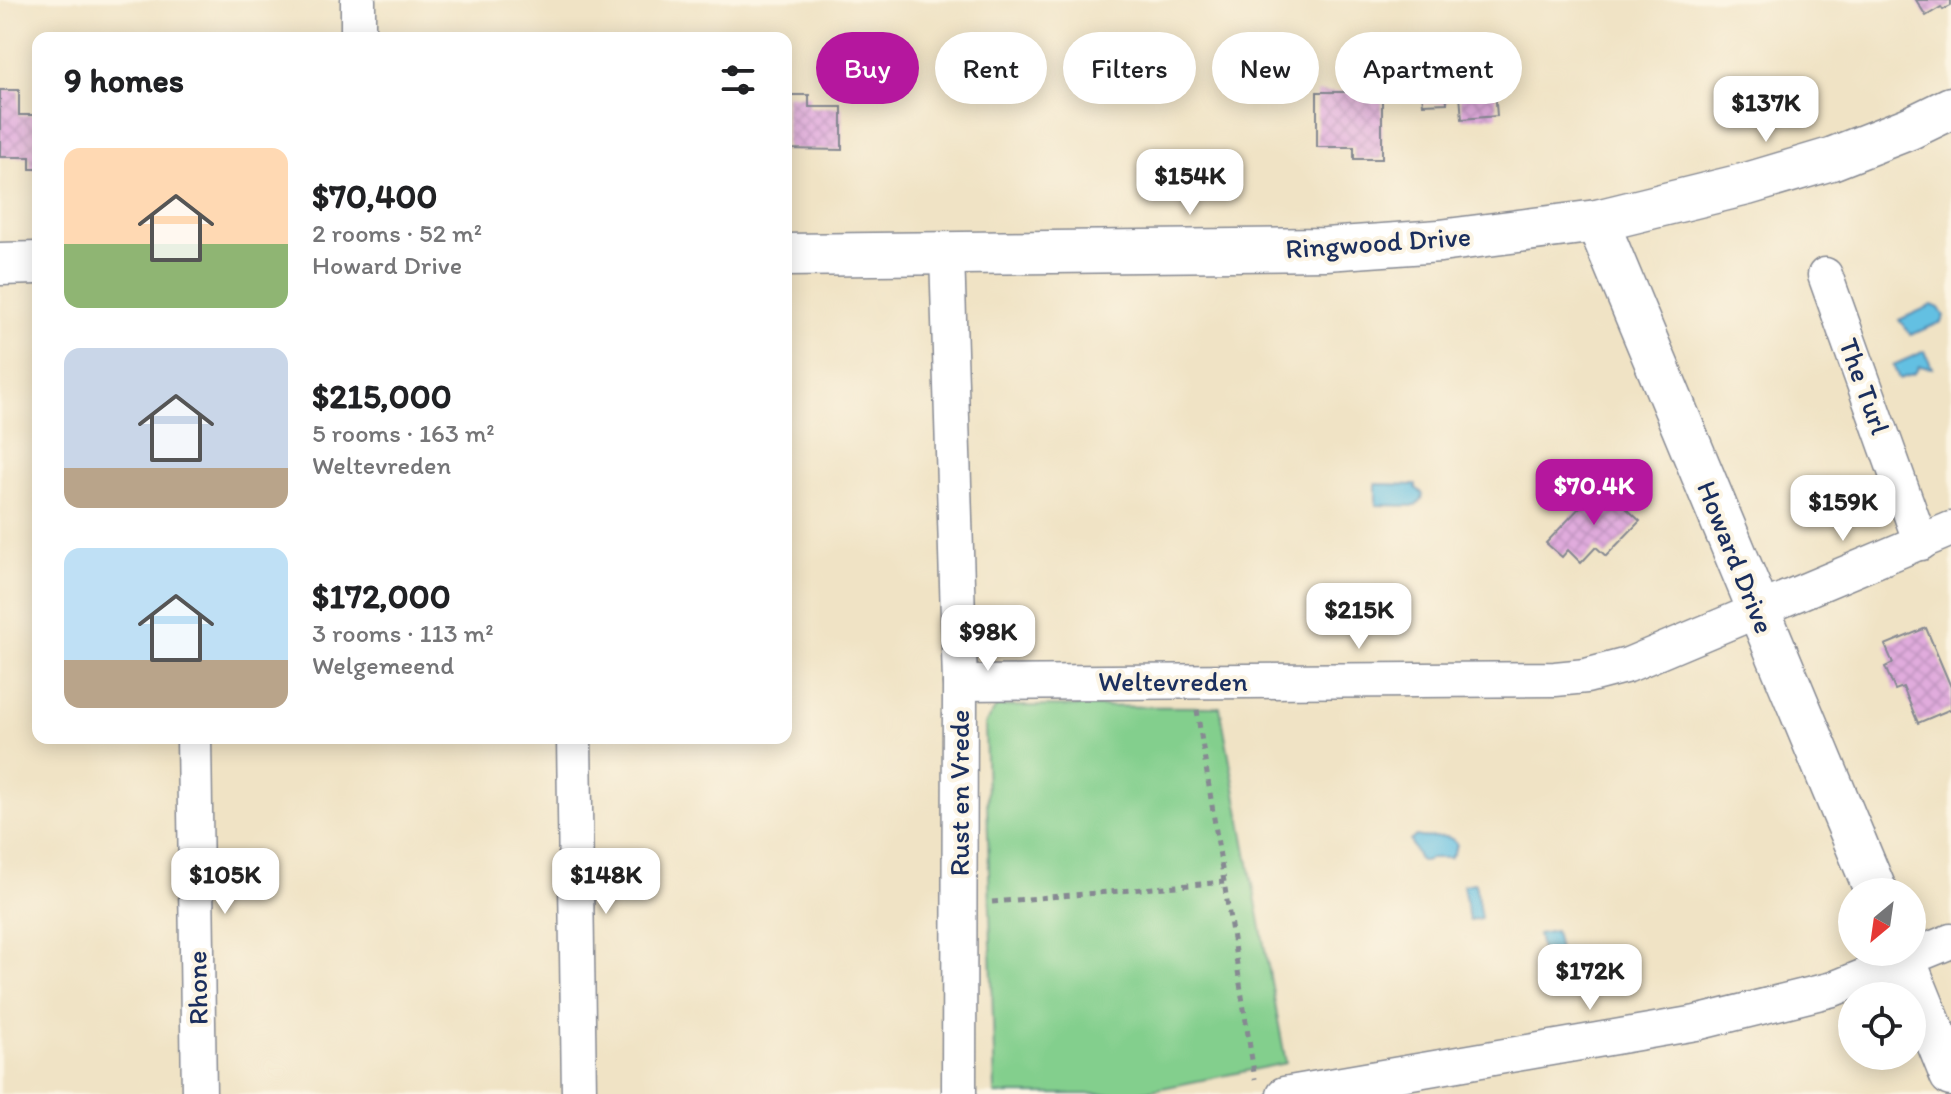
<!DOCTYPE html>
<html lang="en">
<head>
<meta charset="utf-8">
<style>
	:root { --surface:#fff; --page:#f6f6f6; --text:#202124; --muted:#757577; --accent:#b5179e }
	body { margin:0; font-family:Itim,sans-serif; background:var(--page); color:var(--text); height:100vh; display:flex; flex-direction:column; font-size:30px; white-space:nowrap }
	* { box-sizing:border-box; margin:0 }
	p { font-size:26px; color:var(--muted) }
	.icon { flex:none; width:44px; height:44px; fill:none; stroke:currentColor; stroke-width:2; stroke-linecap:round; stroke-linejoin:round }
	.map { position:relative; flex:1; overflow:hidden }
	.sheet { position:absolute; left:32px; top:32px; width:760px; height:712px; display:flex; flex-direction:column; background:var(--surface); border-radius:16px; box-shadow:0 4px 20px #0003 }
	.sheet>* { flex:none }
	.top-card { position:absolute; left:816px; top:32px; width:760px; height:72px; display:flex; gap:16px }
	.needle { width:52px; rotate:209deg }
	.buttons { position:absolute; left:1838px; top:878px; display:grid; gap:16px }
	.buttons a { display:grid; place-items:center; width:88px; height:88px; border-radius:50%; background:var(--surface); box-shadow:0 4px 20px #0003; font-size:40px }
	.price { position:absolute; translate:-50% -68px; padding:0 18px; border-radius:16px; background:#fff; color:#222; font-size:26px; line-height:52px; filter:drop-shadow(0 2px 4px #0008) }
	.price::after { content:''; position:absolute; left:50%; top:48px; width:24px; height:18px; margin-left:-12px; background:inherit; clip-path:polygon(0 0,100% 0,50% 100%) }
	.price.on { background:var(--accent); color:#fff }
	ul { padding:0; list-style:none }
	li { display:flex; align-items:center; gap:24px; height:200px; padding:0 32px }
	li span { display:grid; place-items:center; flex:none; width:224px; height:160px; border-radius:16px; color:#555 }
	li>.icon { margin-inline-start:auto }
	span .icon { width:96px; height:96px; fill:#fffc; stroke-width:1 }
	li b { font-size:34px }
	h2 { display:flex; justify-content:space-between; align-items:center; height:96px; padding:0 32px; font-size:34px }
	.tag { padding:0 28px; border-radius:36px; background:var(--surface); box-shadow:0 4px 20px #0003; font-size:28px; line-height:72px }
	.tag.on { background:var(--accent); color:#fff }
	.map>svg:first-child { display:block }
	.green { fill:#83cf8d; stroke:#4f7f76; stroke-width:2 }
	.water { fill:#64c0e2; stroke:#4078a0; stroke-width:2 }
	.building { fill:url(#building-cross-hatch) }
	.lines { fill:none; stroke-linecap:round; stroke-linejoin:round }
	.minor-casing { stroke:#868992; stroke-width:37 }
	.tertiary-casing { stroke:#868992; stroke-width:45 }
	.path { stroke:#868992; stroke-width:5; stroke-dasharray:6 6; stroke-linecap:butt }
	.minor { stroke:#fff; stroke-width:34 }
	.tertiary { stroke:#fff; stroke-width:42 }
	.labels { text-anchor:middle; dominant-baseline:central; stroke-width:8; stroke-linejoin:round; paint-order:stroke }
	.street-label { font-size:28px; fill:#1b2f5e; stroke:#fcf5e5 }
</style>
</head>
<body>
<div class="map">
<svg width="1951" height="1094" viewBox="0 0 1951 1094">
	<defs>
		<pattern id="building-cross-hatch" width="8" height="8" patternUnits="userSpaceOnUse" patternTransform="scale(2)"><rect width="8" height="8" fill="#e1acdd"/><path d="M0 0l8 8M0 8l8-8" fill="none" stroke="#c094c0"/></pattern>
	</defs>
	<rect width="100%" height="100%" fill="#fcf5e5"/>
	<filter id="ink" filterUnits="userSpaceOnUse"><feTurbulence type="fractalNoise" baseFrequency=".0125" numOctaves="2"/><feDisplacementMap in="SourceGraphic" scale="16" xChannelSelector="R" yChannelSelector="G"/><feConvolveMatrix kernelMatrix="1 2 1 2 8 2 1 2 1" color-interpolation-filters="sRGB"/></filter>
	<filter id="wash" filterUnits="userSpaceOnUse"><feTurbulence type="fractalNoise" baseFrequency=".006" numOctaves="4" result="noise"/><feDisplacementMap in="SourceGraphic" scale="32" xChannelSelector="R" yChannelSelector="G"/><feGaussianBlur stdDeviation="1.8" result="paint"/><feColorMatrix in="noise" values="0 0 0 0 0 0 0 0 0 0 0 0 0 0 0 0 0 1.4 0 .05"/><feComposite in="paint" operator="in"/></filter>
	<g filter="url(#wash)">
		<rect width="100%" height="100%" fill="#f0e3c5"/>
		<!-- green -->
		<path class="green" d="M997,706L1220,707L1286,1063L1133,1094H995L985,724Z"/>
		<!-- water -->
		<g class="water">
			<path d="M1932,305L1939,308L1944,316L1941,322L1911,335L1899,320Z"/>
			<path d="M1925,351L1932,368L1919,366L1915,373L1899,379L1893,365Z"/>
			<path d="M1376,484L1416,485V488L1423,494L1422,499L1416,506L1376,505Z"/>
			<path d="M1416,836C1433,842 1447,829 1457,845L1453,854L1449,858H1432L1425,862L1419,860L1410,841Z"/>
			<path d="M1475,883L1481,918L1469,920L1463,885Z"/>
			<path d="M1555,931L1562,966L1545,969L1538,934Z"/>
		</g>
		<g id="blocks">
			<!-- building -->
			<g class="building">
				<path d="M1916,0H1951V6L1943,10L1941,7L1926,16Z"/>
				<path d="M1492,52L1497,116L1462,119L1459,84L1446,85L1447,103L1423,104L1419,57Z"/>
				<path d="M0,90H19V115H38V169H30V157H0Z"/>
				<path d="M1317,92H1382V159H1354V147H1317Z"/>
				<path d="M786,95H809V107H842V150L786,149Z"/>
				<path d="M1601,485L1640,521L1606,556L1596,547L1581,563L1568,550L1562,557L1546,543Z"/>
				<path d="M1926,628L1951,687V709L1918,723L1903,687L1895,690L1885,667L1893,663L1885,645Z"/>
			</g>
		</g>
	</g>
	<g filter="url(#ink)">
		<use href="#blocks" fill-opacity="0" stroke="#868992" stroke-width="2"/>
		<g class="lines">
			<defs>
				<g id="minor">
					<path d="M358,0V38"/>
					<path d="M947,253L960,683L959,1094"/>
					<path d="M1825,275L1921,543"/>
					<path d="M960,683L1555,679L1586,676L1628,665L1951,529"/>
					<path d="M194,738L199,1094"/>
					<path d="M574,738L579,1094"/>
					<path d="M1284,1094L1696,1023L1833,989L1951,941"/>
				</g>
				<g id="tertiary">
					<path d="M1597,221L1876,892"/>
					<path d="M786,255L1326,249L1440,241L1597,221L1747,184L1831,159L1910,128L1951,108"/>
					<path d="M0,264L38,263"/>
					<path d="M1901,952L1951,1075"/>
				</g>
			</defs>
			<!-- minor casing -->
			<use href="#minor" class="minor-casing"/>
			<!-- tertiary casing -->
			<use href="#tertiary" class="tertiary-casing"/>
			<!-- path -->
			<g class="path">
				<path d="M1197,710L1255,1079"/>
				<path d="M992,902L1224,882"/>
			</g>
			<!-- minor -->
			<use href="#minor" class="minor"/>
			<!-- tertiary -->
			<use href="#tertiary" class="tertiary"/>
		</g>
	</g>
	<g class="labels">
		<!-- street labels -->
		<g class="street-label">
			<text transform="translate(1378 242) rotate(-4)">Ringwood Drive</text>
			<text transform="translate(1865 386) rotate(70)">The Turl</text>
			<text transform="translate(1736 557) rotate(68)">Howard Drive</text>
			<text x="1173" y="681">Weltevreden</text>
			<text transform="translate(959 793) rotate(-90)">Rust en Vrede</text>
			<text transform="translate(197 988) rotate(-91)">Rhone</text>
		</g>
	</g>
</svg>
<div class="buttons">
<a><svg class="needle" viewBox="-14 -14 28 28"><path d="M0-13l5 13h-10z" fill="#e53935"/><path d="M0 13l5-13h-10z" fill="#757577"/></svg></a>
<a><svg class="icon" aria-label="locate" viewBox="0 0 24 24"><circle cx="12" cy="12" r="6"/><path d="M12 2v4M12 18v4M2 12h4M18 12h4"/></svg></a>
</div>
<b class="price" style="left:1766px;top:144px">$137K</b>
<b class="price" style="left:1190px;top:217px">$154K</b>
<b class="price on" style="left:1594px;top:527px">$70.4K</b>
<b class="price" style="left:1843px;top:543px">$159K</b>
<b class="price" style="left:1359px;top:651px">$215K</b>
<b class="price" style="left:988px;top:673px">$98K</b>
<b class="price" style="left:225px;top:916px">$105K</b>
<b class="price" style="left:606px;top:916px">$148K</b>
<b class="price" style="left:1590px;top:1012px">$172K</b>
<div class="top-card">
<a class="tag on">Buy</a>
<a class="tag">Rent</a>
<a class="tag">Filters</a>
<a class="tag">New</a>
<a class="tag">Apartment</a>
</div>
<section class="sheet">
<h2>9 homes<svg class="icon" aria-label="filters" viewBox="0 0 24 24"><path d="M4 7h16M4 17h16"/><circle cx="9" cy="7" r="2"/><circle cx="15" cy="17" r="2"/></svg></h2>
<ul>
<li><span style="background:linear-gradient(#ffd9b3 60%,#8fb573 0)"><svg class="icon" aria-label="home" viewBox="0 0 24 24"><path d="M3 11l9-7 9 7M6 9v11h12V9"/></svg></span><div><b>$70,400</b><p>2 rooms · 52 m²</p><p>Howard Drive</p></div></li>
<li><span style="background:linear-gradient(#c9d6e8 75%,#b9a48a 0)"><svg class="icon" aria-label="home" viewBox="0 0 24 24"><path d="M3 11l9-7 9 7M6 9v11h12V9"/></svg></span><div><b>$215,000</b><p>5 rooms · 163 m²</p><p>Weltevreden</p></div></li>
<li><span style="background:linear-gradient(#bfe0f5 70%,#b9a48a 0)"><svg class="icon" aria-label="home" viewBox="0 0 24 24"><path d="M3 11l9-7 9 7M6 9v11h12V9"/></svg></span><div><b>$172,000</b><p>3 rooms · 113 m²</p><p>Welgemeend</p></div></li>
</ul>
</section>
</div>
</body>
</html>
